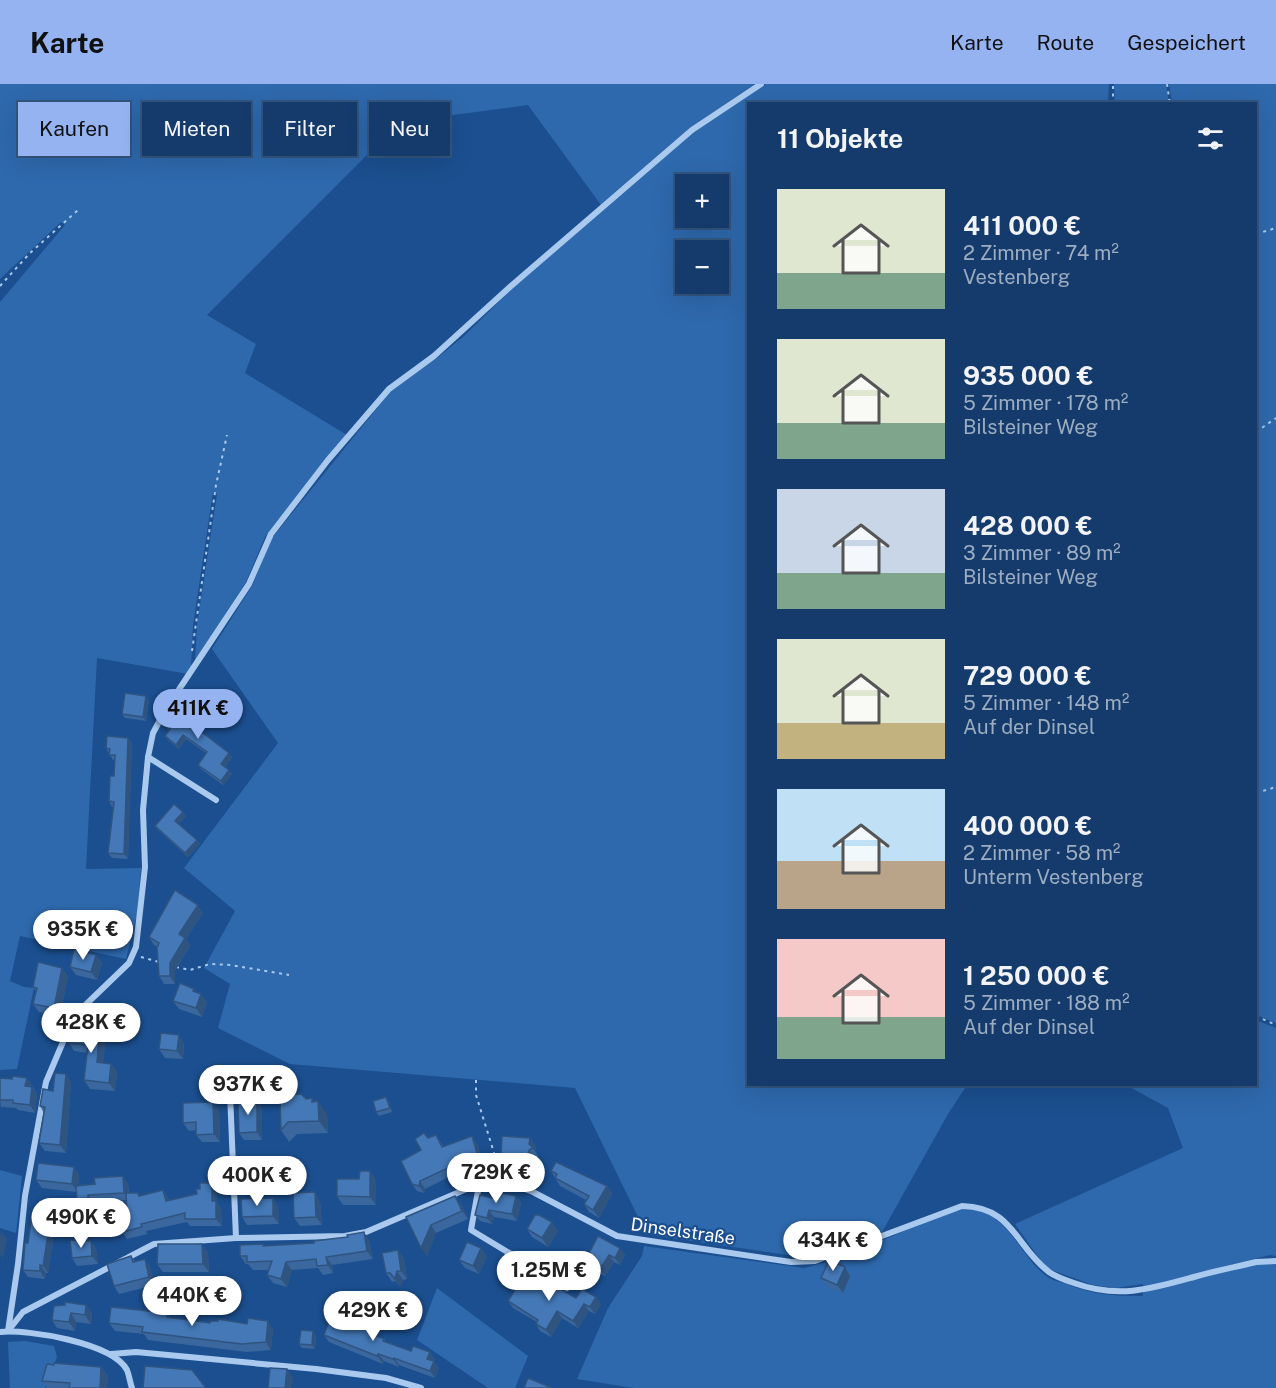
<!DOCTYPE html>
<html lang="de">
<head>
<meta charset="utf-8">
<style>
	:root { --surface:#143b6b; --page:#1d4271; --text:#f1f3f6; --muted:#9dadc1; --line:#33557e; --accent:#95b2f1 }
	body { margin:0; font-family:"Public Sans",sans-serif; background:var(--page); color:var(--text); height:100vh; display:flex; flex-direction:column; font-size:22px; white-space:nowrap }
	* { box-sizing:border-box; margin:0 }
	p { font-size:20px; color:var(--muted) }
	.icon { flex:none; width:33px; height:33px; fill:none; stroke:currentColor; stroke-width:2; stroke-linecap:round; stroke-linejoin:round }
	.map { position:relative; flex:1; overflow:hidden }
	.panel { position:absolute; left:747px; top:18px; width:510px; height:984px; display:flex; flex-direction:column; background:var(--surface); border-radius:0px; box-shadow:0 6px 24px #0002,0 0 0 2px var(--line) }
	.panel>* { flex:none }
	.hud { position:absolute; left:18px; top:18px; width:570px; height:54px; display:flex; gap:12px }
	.tools { position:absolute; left:675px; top:90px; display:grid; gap:12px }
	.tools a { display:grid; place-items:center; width:54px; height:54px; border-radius:0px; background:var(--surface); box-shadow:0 6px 24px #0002,0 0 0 2px var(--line); font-size:30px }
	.price { position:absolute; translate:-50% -51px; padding:0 14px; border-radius:21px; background:#fff; color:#222; font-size:20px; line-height:39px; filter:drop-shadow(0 2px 3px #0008) }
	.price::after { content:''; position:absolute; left:50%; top:36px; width:18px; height:14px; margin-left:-9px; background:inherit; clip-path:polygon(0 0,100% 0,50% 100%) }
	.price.on { background:var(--accent); color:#111 }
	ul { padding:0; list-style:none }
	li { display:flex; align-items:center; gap:18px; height:150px; padding:0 30px }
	li span { display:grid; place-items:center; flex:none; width:168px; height:120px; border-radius:0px; color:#555 }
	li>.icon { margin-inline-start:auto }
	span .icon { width:72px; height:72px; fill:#fffc; stroke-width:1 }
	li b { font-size:26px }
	h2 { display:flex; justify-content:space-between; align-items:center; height:72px; padding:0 30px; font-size:26px }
	.tag { padding:0 21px; border-radius:0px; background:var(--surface); box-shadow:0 6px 24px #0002,0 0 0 2px var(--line); font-size:21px; line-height:54px }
	.tag.on { background:var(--accent); color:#111 }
	header { display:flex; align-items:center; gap:36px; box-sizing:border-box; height:84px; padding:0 30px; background:var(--accent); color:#111 }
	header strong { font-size:28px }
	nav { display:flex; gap:33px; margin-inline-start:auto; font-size:21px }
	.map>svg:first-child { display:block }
	.green { fill:#2e69ad; fill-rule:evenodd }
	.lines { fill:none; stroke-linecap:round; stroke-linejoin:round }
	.path { stroke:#a9c9ee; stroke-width:2; stroke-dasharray:3 4.5; stroke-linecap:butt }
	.minor { stroke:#a9c9ee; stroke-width:6 }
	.wall { fill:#3a679d }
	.shaded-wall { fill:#305480 }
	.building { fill:#4478b7; stroke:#305480; stroke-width:1.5 }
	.labels { text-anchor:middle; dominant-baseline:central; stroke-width:4.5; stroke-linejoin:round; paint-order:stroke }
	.street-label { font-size:18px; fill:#fff; stroke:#1b4f8f }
</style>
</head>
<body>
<header>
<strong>Karte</strong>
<nav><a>Karte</a><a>Route</a><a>Gespeichert</a></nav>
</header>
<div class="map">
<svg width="1276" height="1304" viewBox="0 0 1276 1304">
	<rect width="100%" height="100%" fill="#1b4f8f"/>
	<!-- green -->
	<g class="green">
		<path d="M0,0H755L690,44L601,121L528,21L400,38L207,231L256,260L245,289L347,351L265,453L246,498L195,578L197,541L217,410L213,408L193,542L191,584L188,590L97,574L86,785L141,784L137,830L126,875L20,852L10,897L24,903L34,904L17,985L0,986V218L65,141L61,138L0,195Z"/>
		<path d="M766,0H1109L1108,19L748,20V1000L967,1001L948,1030L882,1148L808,1174L644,1150L642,1141L575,1004L290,980L218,944L230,900L204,884L235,827L184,784L278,659L212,565L252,502L272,454L395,302L437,274L463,253L514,203L693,49ZM686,100H718V134H686ZM686,166H718V200H686Z"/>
		<path d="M1114,0H1166L1169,19H1115Z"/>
		<path d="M1169,0H1276V939L1256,931V20L1172,19Z"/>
		<path d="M1256,936L1276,944V1172L1270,1171L1221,1183L1223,1187L1269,1178L1276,1179V1304H633L577,1295L608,1224L642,1172L644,1162L804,1184C835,1177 865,1164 895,1151C916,1143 954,1121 977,1126C1011,1134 1022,1176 1049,1194C1054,1197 1061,1198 1067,1200C1095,1211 1113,1212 1143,1212V1200L1115,1204L1093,1201L1046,1184L1015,1140L1183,1064L1168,1024L1126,1001L1256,1000Z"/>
		<path d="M0,1086L22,1092L16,1149L0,1144Z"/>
		<path d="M437,1204L528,1272L515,1304H488L417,1256Z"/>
		<path d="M25,1257L54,1262L57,1273L45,1304H10L8,1258Z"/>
	</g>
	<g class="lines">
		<!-- path -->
		<g class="path">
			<path d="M1167,0L1170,20"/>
			<path d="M1113,20V0"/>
			<path d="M1256,150L1276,144"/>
			<path d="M0,202L30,169L78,126"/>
			<path d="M1256,348L1276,334"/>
			<path d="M192,567L216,401L227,351"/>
			<path d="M1256,709L1276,703"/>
			<path d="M141,873L159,878"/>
			<path d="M176,883L190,886L210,880L231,881L289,891"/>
			<path d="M1256,932L1276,941"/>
			<path d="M476,996V1011L500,1088"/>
		</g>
		<!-- minor -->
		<g class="minor">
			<path d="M148,673L216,716"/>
			<path d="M230,1009L236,1154"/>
			<path d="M475,1100L478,1107L471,1146L567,1204"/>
			<path d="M8,1247L18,1180L25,1112L46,998L74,932L129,879L136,863L145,783L143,726L148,673L153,649L166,625L249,500L271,450L328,376L389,305L434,272L511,202L692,46L761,0"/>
			<path d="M8,1247L23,1228L154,1160L236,1154L345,1152L366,1148L485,1097H504L533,1108L617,1152L791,1178L815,1177L962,1122C1013,1123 1015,1162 1049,1188C1056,1193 1065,1196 1074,1199C1118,1215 1151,1205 1194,1193C1215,1187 1236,1183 1256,1178L1276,1177"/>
			<path d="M0,1248C28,1245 113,1259 127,1286C129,1291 130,1298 132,1304"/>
			<path d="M111,1270L136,1268L316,1285L386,1294L421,1304"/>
		</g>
	</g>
	<!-- wall -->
	<g class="wall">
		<path d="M149,616L146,637L125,634L122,630Z"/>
		<path d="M200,625L203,629L194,642L229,669L232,673L225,683L232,690L223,701L201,685L198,681L206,669L186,655L179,665L168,656L165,652L169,647L166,643Z"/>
		<path d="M128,654L132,659L128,775L112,774L108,769L114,723H112L109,717L114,692L115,676H113L106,664Z"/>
		<path d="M186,732L179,740L200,760L188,773L158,746L155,742Z"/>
		<path d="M203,829L186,855L190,862L175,887V900H164L159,892L158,863L154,861L149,853Z"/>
		<path d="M102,879L97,896L76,891L70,883Z"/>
		<path d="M68,892L60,932L39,928L33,920L36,907L33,903Z"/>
		<path d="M197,909L207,918L202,933L179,925L173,917Z"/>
		<path d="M100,942L106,950L103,979L111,980L117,988L115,1007L90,1005L84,996L87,969L74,967L69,959L89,946Z"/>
		<path d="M184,959L183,975L165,974L159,965Z"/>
		<path d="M27,994L37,1010L35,1029L18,1026L16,1024L1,1023L0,1016Z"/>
		<path d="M71,997L66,1069L45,1067L39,1059L44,1029L40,1022L53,1007Z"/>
		<path d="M306,1015L314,1017L327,1030L328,1049L297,1050L289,1058L281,1046Z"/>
		<path d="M389,1017L392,1028L379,1032L376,1028Z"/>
		<path d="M262,1023V1056H244L239,1049Z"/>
		<path d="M219,1025L220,1058H202L196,1051V1046L189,1047L183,1039Z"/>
		<path d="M436,1051L443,1062L477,1060L484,1081L462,1088L460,1092L455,1090L425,1105L424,1109L417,1107L412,1100L421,1066L428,1054Z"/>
		<path d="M530,1054L536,1063L535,1067L538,1072L535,1075L534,1081H507L501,1072Z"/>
		<path d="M74,1083L79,1091L78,1101L95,1100L123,1092L128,1100L129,1109L140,1112L163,1106L168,1114L169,1116L197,1110L200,1105L212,1099L217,1107V1119L221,1125L222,1142H190L187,1138L146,1147L147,1150L127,1155L122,1148L127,1129L126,1116L93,1119V1121L82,1122L77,1115L76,1108L42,1104L36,1096Z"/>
		<path d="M551,1087L607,1102L612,1110L599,1134L589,1128L584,1120L586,1116L560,1102Z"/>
		<path d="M376,1095V1121H343L337,1112Z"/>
		<path d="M455,1112L461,1120L468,1135L436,1149L427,1172L406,1133Z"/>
		<path d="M516,1112L521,1119L517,1137L494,1133L492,1140L480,1137L475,1131L492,1114Z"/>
		<path d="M273,1114L278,1123L279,1140L247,1141L242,1133Z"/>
		<path d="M320,1117L322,1141L300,1142L294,1134Z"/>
		<path d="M56,1139L48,1189H46L45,1195L28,1193L23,1186L28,1159Z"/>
		<path d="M527,1145L558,1147L548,1163L532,1153Z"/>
		<path d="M598,1152L625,1171L620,1181L614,1178L605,1192L590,1185L585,1177Z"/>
		<path d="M369,1156L373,1175L332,1181L333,1189L323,1191L318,1184L292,1186L287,1203L273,1199L267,1191L269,1186H253L248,1180H246L240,1172L264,1162Z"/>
		<path d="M91,1157L96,1165L98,1180L77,1182L72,1174Z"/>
		<path d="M202,1160L208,1169L209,1188H163L157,1180Z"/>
		<path d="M398,1166L404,1175L407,1195L403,1196L400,1203L396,1197L392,1198L386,1189Z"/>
		<path d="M131,1172L135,1177L145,1175L150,1183L155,1201L119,1210L114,1202Z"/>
		<path d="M487,1172L479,1190L465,1184L459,1176Z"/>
		<path d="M845,1183L850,1192L843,1209L827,1203L821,1194Z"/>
		<path d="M534,1205L576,1214L596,1213L601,1220L595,1230L589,1227L578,1244L562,1234L551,1253L540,1247L536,1240L537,1238L513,1224L508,1217Z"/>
		<path d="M86,1221L92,1229L91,1240L76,1238L75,1247L57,1244L52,1236Z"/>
		<path d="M167,1229L170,1234L273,1245L271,1266L247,1268L148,1256L144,1250L115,1247L109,1239Z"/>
		<path d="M355,1237L354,1240L376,1252L384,1255L387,1259L411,1267L430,1268L435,1276L434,1278L439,1284L435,1294L399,1281V1283L384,1277L383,1280L329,1258L324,1251Z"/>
		<path d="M316,1251L315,1265L302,1264L299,1260Z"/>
		<path d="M101,1283L108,1292L107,1304H47L42,1297Z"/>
	</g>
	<!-- shaded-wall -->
	<g class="shaded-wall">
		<path d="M146,612L149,616L146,637L143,633Z"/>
		<path d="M200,625L203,629L193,644L190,639Z"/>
		<path d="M183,651L186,655L179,665L176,661Z"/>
		<path d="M128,654L132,659L128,775L124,770Z"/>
		<path d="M229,669L232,673L224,684L221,680Z"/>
		<path d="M229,686L232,690L223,701L221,697Z"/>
		<path d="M183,728L186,732L178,741L175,737Z"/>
		<path d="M197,756L200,760L188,773L185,769Z"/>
		<path d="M198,821L203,829L186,855L190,862L175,887V900L170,892V879L179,850Z"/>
		<path d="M96,871L102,879L97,896L91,888Z"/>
		<path d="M62,884L68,892L60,932L54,924Z"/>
		<path d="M194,905L200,913L201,910L207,918L202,933L196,924L193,907Z"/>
		<path d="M100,942L106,950L103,987L97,978Z"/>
		<path d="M179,951L184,959L183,975L177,967Z"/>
		<path d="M111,980L117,988L115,1007L109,999Z"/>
		<path d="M66,990L71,997L66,1069L60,1061Z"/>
		<path d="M27,994L32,1002L30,1010L25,1002Z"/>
		<path d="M32,1003L37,1010L35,1029L30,1021Z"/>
		<path d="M386,1013L389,1017L392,1028L390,1024Z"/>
		<path d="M312,1014L318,1024V1017L327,1030L328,1049L319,1037L312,1018Z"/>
		<path d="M257,1015L262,1023V1056L257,1048Z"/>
		<path d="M213,1018L219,1025L220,1058L214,1050Z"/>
		<path d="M472,1052L477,1060L484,1081L478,1073Z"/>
		<path d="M530,1054L536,1063L535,1067L529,1060Z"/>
		<path d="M529,1066L535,1075L534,1081L528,1073Z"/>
		<path d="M457,1081L462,1088L460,1092L454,1085Z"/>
		<path d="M74,1083L79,1091L78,1108L72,1100Z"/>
		<path d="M370,1087L376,1095V1121L370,1113Z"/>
		<path d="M123,1092L128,1100L129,1116L124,1109Z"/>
		<path d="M420,1097L425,1105L424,1109L419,1102Z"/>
		<path d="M212,1099L217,1107V1119L221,1125L222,1142L216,1135L212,1117Z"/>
		<path d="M607,1102L612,1110L599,1134L593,1126Z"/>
		<path d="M163,1106L168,1114L171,1125L166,1117Z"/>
		<path d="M315,1108L320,1117L322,1141L316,1133Z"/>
		<path d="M88,1111L93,1119V1121L88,1114Z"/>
		<path d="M455,1112L461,1120L468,1135L462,1127Z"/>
		<path d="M516,1112L521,1119L517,1137L512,1130Z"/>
		<path d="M273,1114L278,1123L279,1140L273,1132Z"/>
		<path d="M489,1126L494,1133L492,1140L487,1134Z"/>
		<path d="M51,1131L56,1139L48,1189L43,1182Z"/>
		<path d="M552,1138L558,1147L548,1163L542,1154Z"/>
		<path d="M431,1141L436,1149L427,1172L421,1164Z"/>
		<path d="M1,1147L7,1155L3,1175L0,1170V1153Z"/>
		<path d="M364,1148L369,1156L373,1175L367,1167Z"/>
		<path d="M91,1157L96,1165L98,1180L92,1172Z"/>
		<path d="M202,1160L208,1169L209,1188L203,1180Z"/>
		<path d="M481,1164L487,1172L479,1190L473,1182Z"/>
		<path d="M620,1164L625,1171L620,1181L615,1174Z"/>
		<path d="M398,1166L404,1175L407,1195L401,1187Z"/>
		<path d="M609,1171L614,1178L605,1192L600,1185Z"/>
		<path d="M326,1173L332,1181L333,1189L328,1181Z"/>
		<path d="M145,1175L150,1183L155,1201L149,1193Z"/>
		<path d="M286,1178L292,1186L287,1203L281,1195Z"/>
		<path d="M40,1181L46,1189L45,1195L40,1187Z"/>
		<path d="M845,1183L850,1192L843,1209L837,1201Z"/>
		<path d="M397,1187L403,1196L400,1203L395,1195Z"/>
		<path d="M596,1213L601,1220L595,1230L590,1223Z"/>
		<path d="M584,1220L589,1227L578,1244L573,1237Z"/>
		<path d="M86,1221L92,1229L91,1240L85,1231Z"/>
		<path d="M557,1227L562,1234L551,1253L546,1246Z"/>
		<path d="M71,1229L76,1238L75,1247L69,1238Z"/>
		<path d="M350,1230L355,1237L353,1245L347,1237Z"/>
		<path d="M268,1237L273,1245L271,1266L266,1258Z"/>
		<path d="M313,1247L316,1251L315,1265L312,1261Z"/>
		<path d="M430,1268L435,1276L434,1278L439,1284L435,1294L430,1287L427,1275Z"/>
		<path d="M378,1270L384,1277L383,1280L377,1272Z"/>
		<path d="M394,1274L399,1281V1283L393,1275Z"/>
		<path d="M101,1283L108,1292L107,1304H100Z"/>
		<path d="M287,1285L293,1294L291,1304H285Z"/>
	</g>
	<!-- building -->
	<g class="building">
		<path d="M125,609L146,612L143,633L122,630Z"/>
		<path d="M186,615L200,625L190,639L229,669L221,680L229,686L221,697L198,681L207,668L183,651L176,661L165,652L170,645L166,643Z"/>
		<path d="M107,652L128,654L124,770L108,769L114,718L109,717L110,692H114L115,671H109L110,665L106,664Z"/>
		<path d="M174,720L183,728L175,737L197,756L185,769L155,742Z"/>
		<path d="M175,806L198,821L179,850L185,854L170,879V892H159L157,864L159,859L149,853Z"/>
		<path d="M74,865L96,871L91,888L70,883Z"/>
		<path d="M38,878L62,884L54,924L33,920L37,904L33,903Z"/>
		<path d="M180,899L194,905L193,907L201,910L196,924L173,917Z"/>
		<path d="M90,941L100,942L97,978L111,980L109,999L84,996L88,961L69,959L70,944L89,946Z"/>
		<path d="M161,949L179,951L177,967L159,965Z"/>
		<path d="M55,989L66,990L60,1061L39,1059L45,1023L40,1022L43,1005L53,1007Z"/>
		<path d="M13,992L27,994L25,1002L32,1003L30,1021L13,1019V1016H0V994L12,995Z"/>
		<path d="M301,1010L306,1015L312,1014V1018L318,1017L319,1037L288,1038L281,1046L280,1017H283L289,1011Z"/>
		<path d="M386,1013L390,1024L376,1028L373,1017Z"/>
		<path d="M238,1015H257V1048L239,1049Z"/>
		<path d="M213,1018L214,1050L196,1051V1038L183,1039V1019Z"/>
		<path d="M424,1049L428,1054L436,1051L442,1063L472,1052L478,1073L457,1081L454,1085L450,1083L420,1097L419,1102L412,1100L401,1077L421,1066L415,1055Z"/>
		<path d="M502,1052L530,1054L529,1060L533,1064L529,1066L528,1073L501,1072Z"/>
		<path d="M556,1078L607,1102L593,1126L584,1120L589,1112L555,1094L557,1090L551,1087Z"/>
		<path d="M38,1079L74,1083L72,1100L36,1096Z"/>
		<path d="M360,1087H370V1113L337,1112V1095H359Z"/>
		<path d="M123,1092L124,1109L88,1111V1114L77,1115L76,1102L95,1100L94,1094Z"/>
		<path d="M200,1099H212V1117H216V1135H185V1129L141,1140L142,1143L122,1148L118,1131L127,1129L126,1109H138L139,1112L163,1106L166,1117L197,1110L196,1105H200Z"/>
		<path d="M493,1107L516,1112L512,1130L489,1126L487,1134L475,1131L480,1111L492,1114Z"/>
		<path d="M315,1108L316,1133L294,1134L293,1109Z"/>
		<path d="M455,1112L462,1127L431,1141L421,1164L406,1133Z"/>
		<path d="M273,1114V1132L242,1133L241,1115Z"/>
		<path d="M32,1130L51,1131L43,1182L40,1181V1187L23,1186L25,1159H28Z"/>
		<path d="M535,1131H539L552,1138L542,1154L527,1145Z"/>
		<path d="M364,1148L367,1167L326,1173L328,1181L317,1182L316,1175L286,1178L281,1195L267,1191L272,1177L247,1178V1172H240V1161L263,1160V1162L314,1159V1157L348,1153L347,1151Z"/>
		<path d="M598,1152L620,1164L615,1174L609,1171L600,1185L585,1177Z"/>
		<path d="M70,1156L91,1157L92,1172L72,1174Z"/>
		<path d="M467,1158L481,1164L473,1182L459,1176Z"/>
		<path d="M158,1160H202L203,1180H157Z"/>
		<path d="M398,1166L401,1187H397L395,1195L390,1189H386L382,1169Z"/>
		<path d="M131,1172L133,1178L145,1175L149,1193L114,1202L107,1180Z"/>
		<path d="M829,1176L845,1183L837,1201L821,1194Z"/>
		<path d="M541,1194L576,1214L582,1205L596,1213L590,1223L584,1220L573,1237L557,1227L546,1246L536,1240L538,1236L508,1217L521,1196L534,1205Z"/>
		<path d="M65,1218L86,1221L85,1231L71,1229L69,1238L52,1236L54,1222L65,1221Z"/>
		<path d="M111,1223L167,1229V1233L210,1239L211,1237H218V1235L247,1240L248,1234L268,1237L266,1258L242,1260L142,1248L143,1243L109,1239Z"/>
		<path d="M334,1224L350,1230L347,1237L373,1247L372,1250L384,1255L383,1257L411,1267L413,1262L430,1268L427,1275L434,1277L430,1287L394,1274L393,1275L378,1270L377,1272L324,1251Z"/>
		<path d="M301,1246L313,1247L312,1261L299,1260Z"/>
		<path d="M54,1279L101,1283L100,1304H69L70,1299L42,1297L47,1280L54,1281Z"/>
		<path d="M145,1282L192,1286L206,1304H143Z"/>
		<path d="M270,1284L287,1285L285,1304H268Z"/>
		<path d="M528,1294L552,1304H524Z"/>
	</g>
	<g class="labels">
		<!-- street labels -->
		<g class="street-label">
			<text transform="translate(683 1147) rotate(8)">Dinselstraße</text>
		</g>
	</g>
</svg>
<div class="tools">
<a>+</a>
<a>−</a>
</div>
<b class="price on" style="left:198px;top:656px">411K €</b>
<b class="price" style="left:83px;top:877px">935K €</b>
<b class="price" style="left:91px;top:970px">428K €</b>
<b class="price" style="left:248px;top:1032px">937K €</b>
<b class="price" style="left:496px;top:1120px">729K €</b>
<b class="price" style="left:257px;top:1123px">400K €</b>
<b class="price" style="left:81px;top:1165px">490K €</b>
<b class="price" style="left:833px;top:1188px">434K €</b>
<b class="price" style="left:549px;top:1218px">1.25M €</b>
<b class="price" style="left:192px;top:1243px">440K €</b>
<b class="price" style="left:373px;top:1258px">429K €</b>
<div class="hud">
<a class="tag on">Kaufen</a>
<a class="tag">Mieten</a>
<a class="tag">Filter</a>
<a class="tag">Neu</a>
</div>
<section class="panel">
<h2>11 Objekte<svg class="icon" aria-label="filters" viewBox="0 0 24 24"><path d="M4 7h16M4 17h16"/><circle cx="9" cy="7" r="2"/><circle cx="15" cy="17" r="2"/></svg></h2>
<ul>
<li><span style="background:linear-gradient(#dfe7d0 70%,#7fa58c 0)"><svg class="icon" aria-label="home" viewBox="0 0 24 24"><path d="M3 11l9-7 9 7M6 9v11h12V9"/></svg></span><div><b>411 000 €</b><p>2 Zimmer · 74 m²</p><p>Vestenberg</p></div></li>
<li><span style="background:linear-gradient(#dfe7d0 70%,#7fa58c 0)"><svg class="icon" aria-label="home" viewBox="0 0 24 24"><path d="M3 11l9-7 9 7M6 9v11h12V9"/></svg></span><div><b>935 000 €</b><p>5 Zimmer · 178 m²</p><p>Bilsteiner Weg</p></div></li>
<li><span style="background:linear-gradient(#c9d6e8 70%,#7fa58c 0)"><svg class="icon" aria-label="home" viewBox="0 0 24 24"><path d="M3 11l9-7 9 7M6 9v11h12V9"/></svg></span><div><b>428 000 €</b><p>3 Zimmer · 89 m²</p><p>Bilsteiner Weg</p></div></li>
<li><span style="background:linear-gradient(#dfe7d0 70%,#c2b280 0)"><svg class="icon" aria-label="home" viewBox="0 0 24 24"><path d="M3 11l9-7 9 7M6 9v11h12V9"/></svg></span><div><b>729 000 €</b><p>5 Zimmer · 148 m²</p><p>Auf der Dinsel</p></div></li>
<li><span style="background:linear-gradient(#bfe0f5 60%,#b9a48a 0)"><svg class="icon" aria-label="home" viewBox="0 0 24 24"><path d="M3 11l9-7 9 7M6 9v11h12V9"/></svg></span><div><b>400 000 €</b><p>2 Zimmer · 58 m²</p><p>Unterm Vestenberg</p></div></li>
<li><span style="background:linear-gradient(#f6c9c9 65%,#7fa58c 0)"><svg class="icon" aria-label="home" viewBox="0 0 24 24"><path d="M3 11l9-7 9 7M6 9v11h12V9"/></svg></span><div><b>1 250 000 €</b><p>5 Zimmer · 188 m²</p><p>Auf der Dinsel</p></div></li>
</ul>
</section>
</div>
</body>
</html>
